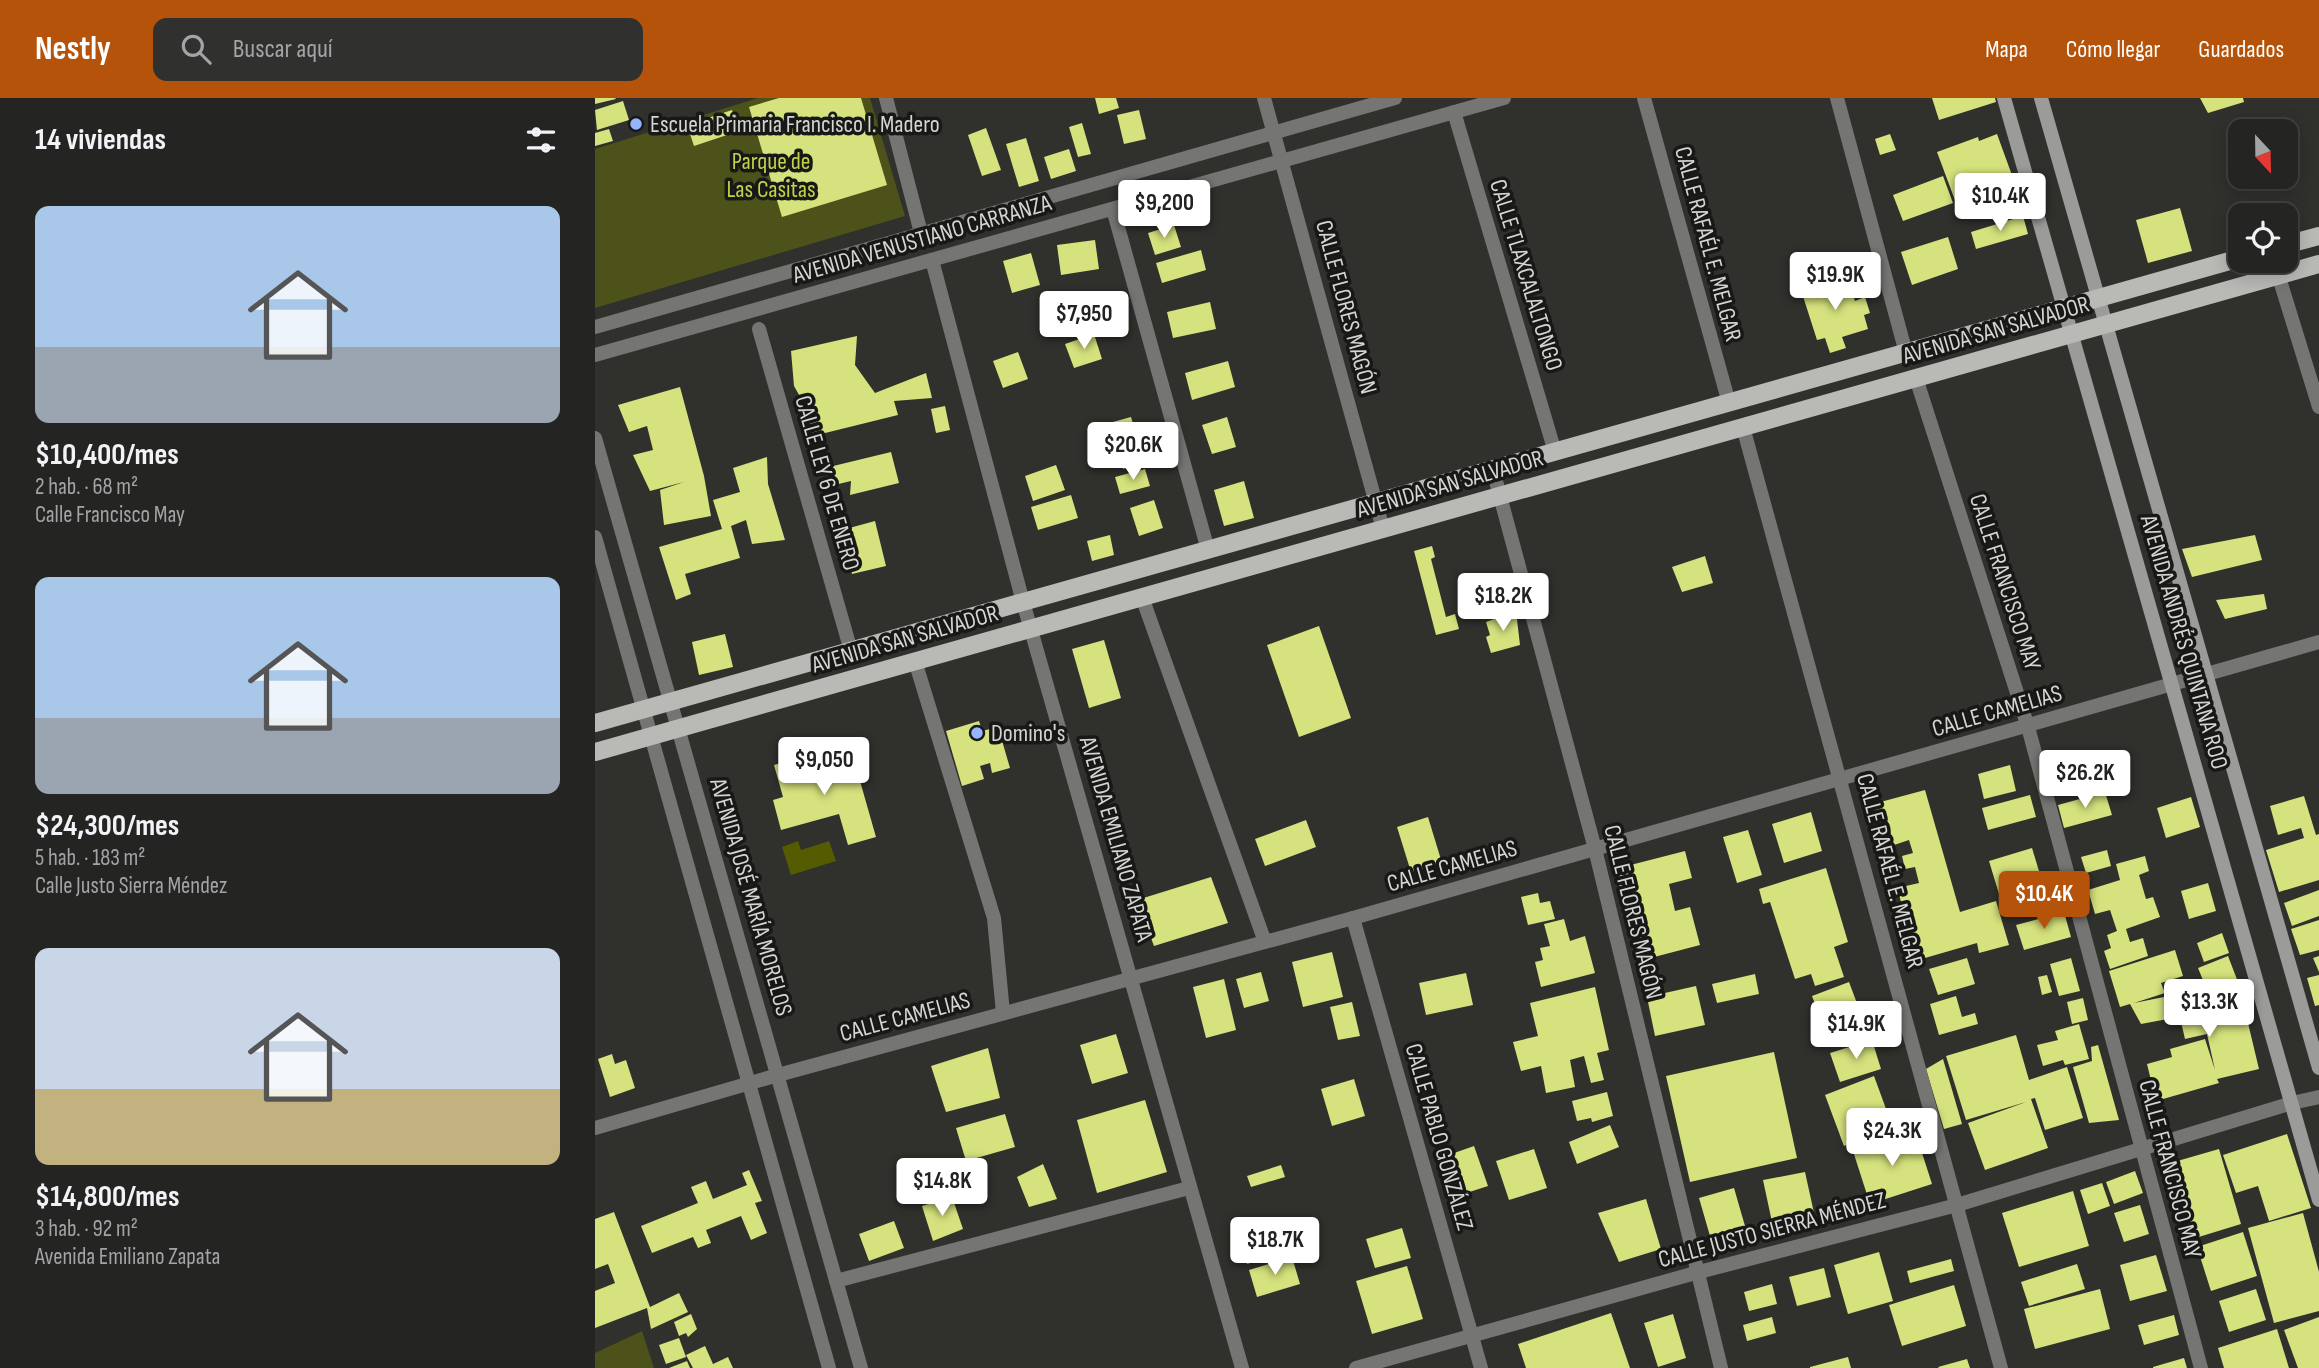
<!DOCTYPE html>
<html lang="es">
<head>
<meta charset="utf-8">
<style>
	:root { --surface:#242422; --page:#30302f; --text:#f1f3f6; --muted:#a3a4a5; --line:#414140; --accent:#b45309 }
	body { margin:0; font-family:"Sofia Sans Condensed",sans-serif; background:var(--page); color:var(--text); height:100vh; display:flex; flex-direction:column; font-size:26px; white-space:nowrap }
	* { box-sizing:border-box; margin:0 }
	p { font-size:23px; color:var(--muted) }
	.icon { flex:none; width:38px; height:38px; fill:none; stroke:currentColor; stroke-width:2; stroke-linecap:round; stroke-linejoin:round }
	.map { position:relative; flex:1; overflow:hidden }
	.details { display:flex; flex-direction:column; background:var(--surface); width:595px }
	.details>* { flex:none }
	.needle { width:46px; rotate:158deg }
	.tools { position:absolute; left:1633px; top:21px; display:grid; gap:14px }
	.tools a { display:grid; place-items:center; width:70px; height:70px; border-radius:14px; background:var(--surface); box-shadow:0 4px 18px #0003,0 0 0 2px var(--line); font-size:35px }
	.price { position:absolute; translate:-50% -60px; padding:0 16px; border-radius:7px; background:#fff; color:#222; font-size:23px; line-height:46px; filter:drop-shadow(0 2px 4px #0008) }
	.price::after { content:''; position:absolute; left:50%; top:42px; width:21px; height:16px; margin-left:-10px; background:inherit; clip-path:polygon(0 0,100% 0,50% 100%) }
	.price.current { background:var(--accent); color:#fff }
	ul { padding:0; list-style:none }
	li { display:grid; align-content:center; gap:14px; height:371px; padding:0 35px }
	li span { display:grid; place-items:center; height:217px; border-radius:14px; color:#555 }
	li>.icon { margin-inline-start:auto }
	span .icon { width:126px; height:126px; fill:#fffc; stroke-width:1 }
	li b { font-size:30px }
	h2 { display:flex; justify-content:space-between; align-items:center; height:84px; padding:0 35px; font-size:30px }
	header { display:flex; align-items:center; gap:42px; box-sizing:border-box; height:98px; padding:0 35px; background:var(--accent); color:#fff }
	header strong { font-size:33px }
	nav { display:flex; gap:38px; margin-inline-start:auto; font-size:24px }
	.search { width:490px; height:63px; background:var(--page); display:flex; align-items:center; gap:18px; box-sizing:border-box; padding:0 24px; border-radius:14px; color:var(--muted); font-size:26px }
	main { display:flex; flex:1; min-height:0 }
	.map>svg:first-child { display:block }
	.green { fill:#4c5219 }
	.water { fill:#555b00 }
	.building { fill:#d6e27d }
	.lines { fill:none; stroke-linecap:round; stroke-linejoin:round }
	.minor { stroke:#757573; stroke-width:14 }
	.tertiary { stroke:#757573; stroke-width:14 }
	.secondary { stroke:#9b9c99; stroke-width:14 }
	.primary { stroke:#b9b9b6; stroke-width:18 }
	.poi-dot { fill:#95b6fd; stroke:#181817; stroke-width:2.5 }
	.labels { text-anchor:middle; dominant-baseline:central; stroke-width:7; stroke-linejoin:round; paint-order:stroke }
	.poi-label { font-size:24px; fill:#d5d5d3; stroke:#181817; text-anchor:start }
	.park-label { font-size:24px; fill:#c5d14a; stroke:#181817 }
	.street-label { font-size:24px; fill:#d5d5d3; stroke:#181817 }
</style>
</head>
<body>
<header>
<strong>Nestly</strong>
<div class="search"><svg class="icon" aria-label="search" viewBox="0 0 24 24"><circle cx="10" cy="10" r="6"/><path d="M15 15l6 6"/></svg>Buscar aquí</div>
<nav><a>Mapa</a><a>Cómo llegar</a><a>Guardados</a></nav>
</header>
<main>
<section class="details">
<h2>14 viviendas<svg class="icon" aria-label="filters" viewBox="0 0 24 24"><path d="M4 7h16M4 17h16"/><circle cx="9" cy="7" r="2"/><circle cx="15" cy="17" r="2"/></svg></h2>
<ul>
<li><span style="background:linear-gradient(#a9c7e8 65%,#9aa5b1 0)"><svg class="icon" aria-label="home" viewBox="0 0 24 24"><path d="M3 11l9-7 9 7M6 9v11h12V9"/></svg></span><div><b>$10,400/mes</b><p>2 hab. · 68 m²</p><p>Calle Francisco May</p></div></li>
<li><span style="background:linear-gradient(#a9c7e8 65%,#9aa5b1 0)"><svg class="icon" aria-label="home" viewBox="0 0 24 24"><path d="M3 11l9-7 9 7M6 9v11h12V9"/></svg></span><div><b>$24,300/mes</b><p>5 hab. · 183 m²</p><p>Calle Justo Sierra Méndez</p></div></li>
<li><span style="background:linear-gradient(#c9d6e8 65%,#c2b280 0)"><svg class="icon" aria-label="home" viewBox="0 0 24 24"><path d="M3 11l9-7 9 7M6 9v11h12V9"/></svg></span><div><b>$14,800/mes</b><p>3 hab. · 92 m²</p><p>Avenida Emiliano Zapata</p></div></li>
</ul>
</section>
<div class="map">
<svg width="1724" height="1270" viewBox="0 0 1724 1270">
	<rect width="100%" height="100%" fill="#30302d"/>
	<!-- green -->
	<g class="green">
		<path d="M163,0H275L310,118L0,210V51Z"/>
		<path d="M47,1233L59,1270H0V1255Z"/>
	</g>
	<!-- water -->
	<path class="water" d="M203,743L206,752L234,743L241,763L196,777L187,749Z"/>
	<!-- building -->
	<g class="building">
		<path d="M0,0H20L21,1L0,6Z"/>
		<path d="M184,0H266L292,87L187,119L154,9Z"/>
		<path d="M500,0H521L524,10L504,16Z"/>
		<path d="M1337,0H1400L1401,4L1344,22Z"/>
		<path d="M1605,0H1648L1649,4L1613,15Z"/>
		<path d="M28,3L34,22L2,32L0,12Z"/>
		<path d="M137,12L144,33L99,48L92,27Z"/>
		<path d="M544,12L551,41L529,46L522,17Z"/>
		<path d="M487,25L496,56L483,59L474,29Z"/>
		<path d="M391,30L406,72L387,78L373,37Z"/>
		<path d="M14,31L18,43L0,48V35Z"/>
		<path d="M1295,36L1301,52L1285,57L1280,41Z"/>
		<path d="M1402,36L1422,91L1364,113L1342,54L1383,39L1384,43Z"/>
		<path d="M431,40L444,83L424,89L411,46Z"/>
		<path d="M474,51L481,73L456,81L449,59Z"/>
		<path d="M1348,78L1358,105L1308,123L1298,97Z"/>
		<path d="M1585,110L1597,153L1553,165L1541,122Z"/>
		<path d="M1428,118L1433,136L1381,151L1376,134Z"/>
		<path d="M579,127L586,149L560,157L553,135Z"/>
		<path d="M1353,139L1363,171L1317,187L1306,154Z"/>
		<path d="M500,142L504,171L466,177L462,147Z"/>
		<path d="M606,152L611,172L567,185L561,165Z"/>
		<path d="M436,155L445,187L417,195L408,163Z"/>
		<path d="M1251,177L1260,203L1270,199L1275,215L1269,217L1273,231L1247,239L1251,250L1235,255L1230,240L1222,242L1206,192Z"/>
		<path d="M497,201L505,224L480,232L472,210Z"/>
		<path d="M615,204L621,231L578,240L572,214Z"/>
		<path d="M499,236L507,261L479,270L470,246Z"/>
		<path d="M262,238L260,267L280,295L331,275L337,300L299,303L303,317L218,338L212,311L199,288L196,253Z"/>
		<path d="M423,254L433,281L408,290L398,263Z"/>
		<path d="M633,263L640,289L597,302L590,275Z"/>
		<path d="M85,289L109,378L116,418L69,427L65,392L89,384L55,393L38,357L58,352L52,328L34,334L23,307Z"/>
		<path d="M350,308L355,332L341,335L336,311Z"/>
		<path d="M536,319L543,343L502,354L496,330Z"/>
		<path d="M632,319L641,349L617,356L607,327Z"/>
		<path d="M546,349L550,365L528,371L524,355Z"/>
		<path d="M296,354L304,385L255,397L256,383L235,388L230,370Z"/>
		<path d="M172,359L173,386L190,442L157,446L151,422L136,428L145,460L90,476L96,496L81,502L64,449L127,431L118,402L145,394L138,370Z"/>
		<path d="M461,367L470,392L438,403L430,378Z"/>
		<path d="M550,371L555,388L525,396L520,379Z"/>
		<path d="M649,383L659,420L629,428L619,392Z"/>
		<path d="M476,397L483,420L443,432L436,409Z"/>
		<path d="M559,402L568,430L544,438L535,410Z"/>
		<path d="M280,423L291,468L257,476L247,432Z"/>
		<path d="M515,437L519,457L497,463L492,443Z"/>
		<path d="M1660,437L1667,462L1597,479L1587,451Z"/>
		<path d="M837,448L840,459L836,461L851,519L860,516L864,531L841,537L819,453Z"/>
		<path d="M1110,458L1118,485L1087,494L1077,469Z"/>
		<path d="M1669,496L1672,511L1630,521L1621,502Z"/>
		<path d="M921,513L925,547L896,555L891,539L895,537L891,524Z"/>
		<path d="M724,528L756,620L704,639L672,547Z"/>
		<path d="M130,536L138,569L104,577L97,544Z"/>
		<path d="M509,542L526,600L494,610L477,551Z"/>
		<path d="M384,623L387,633L403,629L415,670L397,675L395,665L385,668L389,681L367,688L351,633Z"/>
		<path d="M257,655L281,739L253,747L244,716L186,732L178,702L188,699L179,667L207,659L214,681L227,677L224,665Z"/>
		<path d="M1415,667L1421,693L1389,701L1383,676Z"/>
		<path d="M1330,692L1365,814L1401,803L1414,847L1384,855L1382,845L1323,862L1302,790L1324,785L1320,769L1310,771L1307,758L1318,755L1314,742L1299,747L1292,721L1283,724L1278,706Z"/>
		<path d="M1510,694L1517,717L1469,730L1463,707Z"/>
		<path d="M1435,697L1441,719L1393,732L1387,710Z"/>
		<path d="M1709,698L1721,737L1724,736V782L1684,794L1671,752L1709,740L1706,730L1683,737L1675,708Z"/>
		<path d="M1596,699L1605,729L1571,740L1562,710Z"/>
		<path d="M1216,714L1227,753L1189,765L1177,726Z"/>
		<path d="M833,719L847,765L816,774L802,729Z"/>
		<path d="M711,722L721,749L670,768L660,741Z"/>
		<path d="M1153,732L1167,777L1142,785L1128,739Z"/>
		<path d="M1437,750L1447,783L1404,796L1394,763Z"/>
		<path d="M1512,752L1516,768L1491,775L1486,759Z"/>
		<path d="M1090,753L1097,780L1074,786L1080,813L1095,809L1105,847L1044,863L1020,771Z"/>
		<path d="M1550,758L1554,773L1544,777L1551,801L1558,799L1565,819L1531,831L1535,844L1548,840L1553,858L1515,871L1509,853L1516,850L1512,837L1522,833L1515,812L1500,816L1493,792L1525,782L1521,766Z"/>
		<path d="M1231,770L1253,844L1239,849L1249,879L1220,888L1216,876L1200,881L1175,804L1168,806L1164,791Z"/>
		<path d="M616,779L633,825L559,848L542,802Z"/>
		<path d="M1613,785L1621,813L1594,821L1586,793Z"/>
		<path d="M1724,792V818L1697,828L1689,805Z"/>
		<path d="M943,795L945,805L955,803L960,821L933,827L926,799Z"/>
		<path d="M1469,814L1476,839L1429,852L1421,827Z"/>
		<path d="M969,821L975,843L990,838L1000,875L946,889L940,864L948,862L945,850L955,848L949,826Z"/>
		<path d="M1724,822V852L1705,857L1696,831Z"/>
		<path d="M1627,835L1634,855L1609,864L1602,845Z"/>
		<path d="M1580,852L1588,878L1566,885L1570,895L1539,905L1574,898L1578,920L1546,926L1535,906L1525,909L1514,873Z"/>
		<path d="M737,854L748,899L708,909L697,864Z"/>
		<path d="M1633,858L1648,897L1624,907L1647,900L1664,971L1622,981L1624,985L1561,1003L1552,966L1577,959L1575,951L1610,941L1620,972L1612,936L1590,941L1584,915L1619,909L1603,870Z"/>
		<path d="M1724,858V874L1718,860Z"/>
		<path d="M1372,860L1380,886L1343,897L1334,871Z"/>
		<path d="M1476,860L1485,893L1464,898L1455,866Z"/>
		<path d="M666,874L674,903L649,910L641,881Z"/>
		<path d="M871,875L878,907L831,917L824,885Z"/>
		<path d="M1160,876L1164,896L1122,905L1117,886Z"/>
		<path d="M1452,877L1457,894L1447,897L1443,879Z"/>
		<path d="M1724,877V907L1720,908L1712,880Z"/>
		<path d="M629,881L641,932L611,940L598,889Z"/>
		<path d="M1254,884L1263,908L1245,914L1241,907L1223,914L1217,898Z"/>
		<path d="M1101,888L1110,927L1060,938L1052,899Z"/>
		<path d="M1000,889L1014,952L1002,955L1009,982L996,985L989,958L975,962L980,989L951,995L946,968L926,973L918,944L943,938L935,905Z"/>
		<path d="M1361,898L1367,919L1380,915L1383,926L1344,937L1335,906Z"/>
		<path d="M1488,900L1493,922L1477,926L1472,904Z"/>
		<path d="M757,904L765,938L743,942L735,909Z"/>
		<path d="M1484,926L1494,961L1470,967L1468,962L1448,968L1442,947L1463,942L1460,933Z"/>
		<path d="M521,936L533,975L497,986L485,947Z"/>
		<path d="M1421,937L1434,982L1472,969L1488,1020L1450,1032L1440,1000L1436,1001L1453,1050L1390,1072L1373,1025L1431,1004L1371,1022L1351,958Z"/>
		<path d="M1277,942L1286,971L1245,984L1235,955Z"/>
		<path d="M1503,947L1524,1022L1494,1025L1478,969L1497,963L1496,949Z"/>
		<path d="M393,950L405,1000L351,1014L336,968Z"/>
		<path d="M1179,954L1202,1060L1095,1084L1071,978Z"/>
		<path d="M17,956L20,966L31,962L40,990L15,999L3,961Z"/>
		<path d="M1348,961L1367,1026L1349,1031L1331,971Z"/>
		<path d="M1279,978L1298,1030L1249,1048L1230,997Z"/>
		<path d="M759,981L770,1018L737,1028L726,991Z"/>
		<path d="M1012,994L1018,1018L997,1024L996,1020L982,1023L977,1003Z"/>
		<path d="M550,1002L572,1074L502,1095L482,1022Z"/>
		<path d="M410,1016L420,1049L371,1063L361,1030Z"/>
		<path d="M1015,1027L1024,1049L982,1066L974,1044Z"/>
		<path d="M1320,1033L1337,1086L1275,1106L1258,1053Z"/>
		<path d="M1692,1036L1716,1110L1674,1123L1663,1088L1641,1095L1628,1057Z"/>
		<path d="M879,1048L893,1088L859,1099L845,1060Z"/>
		<path d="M939,1051L952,1090L914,1102L901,1063Z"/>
		<path d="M1624,1051L1646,1126L1594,1142L1572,1066Z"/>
		<path d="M448,1066L462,1101L434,1109L422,1079Z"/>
		<path d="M686,1067L690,1079L656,1089L652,1078Z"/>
		<path d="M154,1072L167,1103L160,1105L172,1135L156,1142L146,1118L111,1132L116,1145L103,1150L98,1139L57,1155L46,1128L103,1105L96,1089L111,1083L118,1101L152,1087L147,1075Z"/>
		<path d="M1540,1073L1548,1095L1519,1106L1511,1084Z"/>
		<path d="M1210,1074L1219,1115L1177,1124L1168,1082Z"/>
		<path d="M1507,1085L1515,1108L1493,1116L1485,1092Z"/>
		<path d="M1139,1090L1150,1128L1115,1138L1104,1100Z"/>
		<path d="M1478,1093L1494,1148L1424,1169L1407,1115Z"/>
		<path d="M357,1099L368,1131L338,1143L327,1108Z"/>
		<path d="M1051,1101L1066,1151L1024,1164L1003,1115Z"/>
		<path d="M1545,1107L1554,1136L1529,1144L1519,1115Z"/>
		<path d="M19,1114L55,1209L84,1195L93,1214L56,1231L52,1210L0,1230V1193L20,1185L13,1166L0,1171V1121Z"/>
		<path d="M1708,1115L1724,1174V1213L1679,1225L1653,1130Z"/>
		<path d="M299,1123L309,1150L274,1163L264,1136Z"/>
		<path d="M686,1125L694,1153L652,1166L643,1139Z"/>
		<path d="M807,1130L816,1160L780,1170L771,1141Z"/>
		<path d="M1648,1134L1662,1178L1616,1193L1602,1149Z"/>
		<path d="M1284,1154L1298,1203L1253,1216L1239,1167Z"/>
		<path d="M1561,1157L1572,1193L1535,1203L1525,1167Z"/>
		<path d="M697,1159L705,1186L662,1199L654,1172Z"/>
		<path d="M1356,1161L1359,1173L1315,1185L1312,1173Z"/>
		<path d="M1482,1166L1490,1191L1434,1208L1426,1184Z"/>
		<path d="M812,1168L828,1221L777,1236L761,1183Z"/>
		<path d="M1229,1170L1236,1199L1202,1208L1194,1179Z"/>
		<path d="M1177,1186L1182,1206L1154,1213L1149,1194Z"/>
		<path d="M1359,1187L1371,1228L1307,1248L1294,1207Z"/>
		<path d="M1505,1191L1515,1231L1440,1251L1429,1211Z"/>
		<path d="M1661,1191L1671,1222L1634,1234L1624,1203Z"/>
		<path d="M1016,1215L1035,1270H931L923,1246Z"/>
		<path d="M96,1216L102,1231L93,1239L91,1235L84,1238L79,1224Z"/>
		<path d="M1078,1216L1091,1260L1063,1269L1049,1225Z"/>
		<path d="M1579,1217L1584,1237L1549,1247L1543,1227Z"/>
		<path d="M1177,1219L1181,1235L1152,1243L1148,1227Z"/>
		<path d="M1724,1219V1270H1703L1689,1232Z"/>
		<path d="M1682,1231L1694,1270H1629L1623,1250Z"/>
		<path d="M84,1240L91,1259L71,1266L64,1247Z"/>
		<path d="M110,1248L118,1266L133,1259L138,1270H98L91,1257Z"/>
		<path d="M1253,1259L1256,1270H1215V1269Z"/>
		<path d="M1589,1260L1592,1270H1558V1269Z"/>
		<path d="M1372,1261L1375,1270H1344L1343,1269Z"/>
		<path d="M92,1263L95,1270H74Z"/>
	</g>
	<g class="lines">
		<!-- minor -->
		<g class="minor">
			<path d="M291,0L326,135"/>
			<path d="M669,0L788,431"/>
			<path d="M1049,0L1134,305"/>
			<path d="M1242,0L1311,255"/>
			<path d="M859,14L960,354"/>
			<path d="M518,111L613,452"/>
			<path d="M337,162L428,504L647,1270"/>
			<path d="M1679,163L1724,309"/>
			<path d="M164,231L256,553"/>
			<path d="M1321,280L1433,629L1606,1270"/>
			<path d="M1148,329L1406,1270"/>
			<path d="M898,372L1000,751L1126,1270"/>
			<path d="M547,499L670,844"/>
			<path d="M320,563L399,820L408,915"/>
			<path d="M758,820L886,1270"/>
			<path d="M0,1030L183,977L758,820L1724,544"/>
			<path d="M241,1183L594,1090"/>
			<path d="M761,1270L1104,1174L1362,1107L1697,1005L1724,999"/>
		</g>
		<!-- tertiary -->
		<g class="tertiary">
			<path d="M0,229L800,0"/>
			<path d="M0,257L909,0"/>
			<path d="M0,340L266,1270"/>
			<path d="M0,439L234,1270"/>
		</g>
		<!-- secondary -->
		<g class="secondary">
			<path d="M1409,0L1724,1102"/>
			<path d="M1446,0L1724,970"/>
		</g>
		<!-- primary -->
		<g class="primary">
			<path d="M1690,147L1724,138"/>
			<path d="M0,625L1645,160"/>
			<path d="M0,654L1724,166"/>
		</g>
	</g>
	<!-- markers -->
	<g class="poi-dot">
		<circle cx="41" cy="26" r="7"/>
		<circle cx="382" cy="635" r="7"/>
	</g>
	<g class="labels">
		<!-- poi labels -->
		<g class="poi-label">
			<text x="55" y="26">Escuela Primaria Francisco I. Madero</text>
			<text x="396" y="635">Domino's</text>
		</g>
		<!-- park labels -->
		<g class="park-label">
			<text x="176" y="63">Parque de<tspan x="176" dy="28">Las Casitas</tspan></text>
		</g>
		<!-- street labels -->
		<g class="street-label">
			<text transform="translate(327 141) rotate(-16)">AVENIDA VENUSTIANO CARRANZA</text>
			<text transform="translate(1113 146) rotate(75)">CALLE RAFAÉL E. MELGAR</text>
			<text transform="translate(931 177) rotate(73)">CALLE TLAXCALALTONGO</text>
			<text transform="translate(751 209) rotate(75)">CALLE FLORES MAGÓN</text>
			<text transform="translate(1401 232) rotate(-16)">AVENIDA SAN SALVADOR</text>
			<text transform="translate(232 385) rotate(74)">CALLE LEY 6 DE ENERO</text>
			<text transform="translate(855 386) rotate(-16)">AVENIDA SAN SALVADOR</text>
			<text transform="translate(1410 484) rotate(72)">CALLE FRANCISCO MAY</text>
			<text transform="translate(310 541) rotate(-16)">AVENIDA SAN SALVADOR</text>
			<text transform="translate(1589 544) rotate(74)">AVENIDA ANDRÉS QUINTANA ROO</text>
			<text transform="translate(1402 613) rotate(-16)">CALLE CAMELIAS</text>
			<text transform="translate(521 741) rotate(74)">AVENIDA EMILIANO ZAPATA</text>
			<text transform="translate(857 768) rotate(-16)">CALLE CAMELIAS</text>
			<text transform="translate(1295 773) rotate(75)">CALLE RAFAÉL E. MELGAR</text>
			<text transform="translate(156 799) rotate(74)">AVENIDA JOSÉ MARÍA MORELOS</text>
			<text transform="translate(1038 814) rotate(76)">CALLE FLORES MAGÓN</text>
			<text transform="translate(310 919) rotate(-15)">CALLE CAMELIAS</text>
			<text transform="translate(844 1039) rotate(74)">CALLE PABLO GONZÁLEZ</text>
			<text transform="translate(1575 1071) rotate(75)">CALLE FRANCISCO MAY</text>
			<text transform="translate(1177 1132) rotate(-15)">CALLE JUSTO SIERRA MÉNDEZ</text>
		</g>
	</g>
</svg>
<div class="tools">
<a><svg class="needle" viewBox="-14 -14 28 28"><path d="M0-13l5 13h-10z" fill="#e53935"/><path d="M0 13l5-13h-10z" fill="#a3a4a5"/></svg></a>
<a><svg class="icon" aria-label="locate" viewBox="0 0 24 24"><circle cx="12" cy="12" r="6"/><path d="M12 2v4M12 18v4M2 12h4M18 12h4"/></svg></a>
</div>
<b class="price" style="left:1405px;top:135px">$10.4K</b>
<b class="price" style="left:569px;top:142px">$9,200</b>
<b class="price" style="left:1240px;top:214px">$19.9K</b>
<b class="price" style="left:489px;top:253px">$7,950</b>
<b class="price" style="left:538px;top:384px">$20.6K</b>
<b class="price" style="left:908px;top:535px">$18.2K</b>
<b class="price" style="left:229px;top:699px">$9,050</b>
<b class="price" style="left:1490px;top:712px">$26.2K</b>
<b class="price current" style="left:1449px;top:833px">$10.4K</b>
<b class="price" style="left:1614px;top:941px">$13.3K</b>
<b class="price" style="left:1261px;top:963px">$14.9K</b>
<b class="price" style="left:1297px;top:1070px">$24.3K</b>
<b class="price" style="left:347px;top:1120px">$14.8K</b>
<b class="price" style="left:680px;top:1179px">$18.7K</b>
</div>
</main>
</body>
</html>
